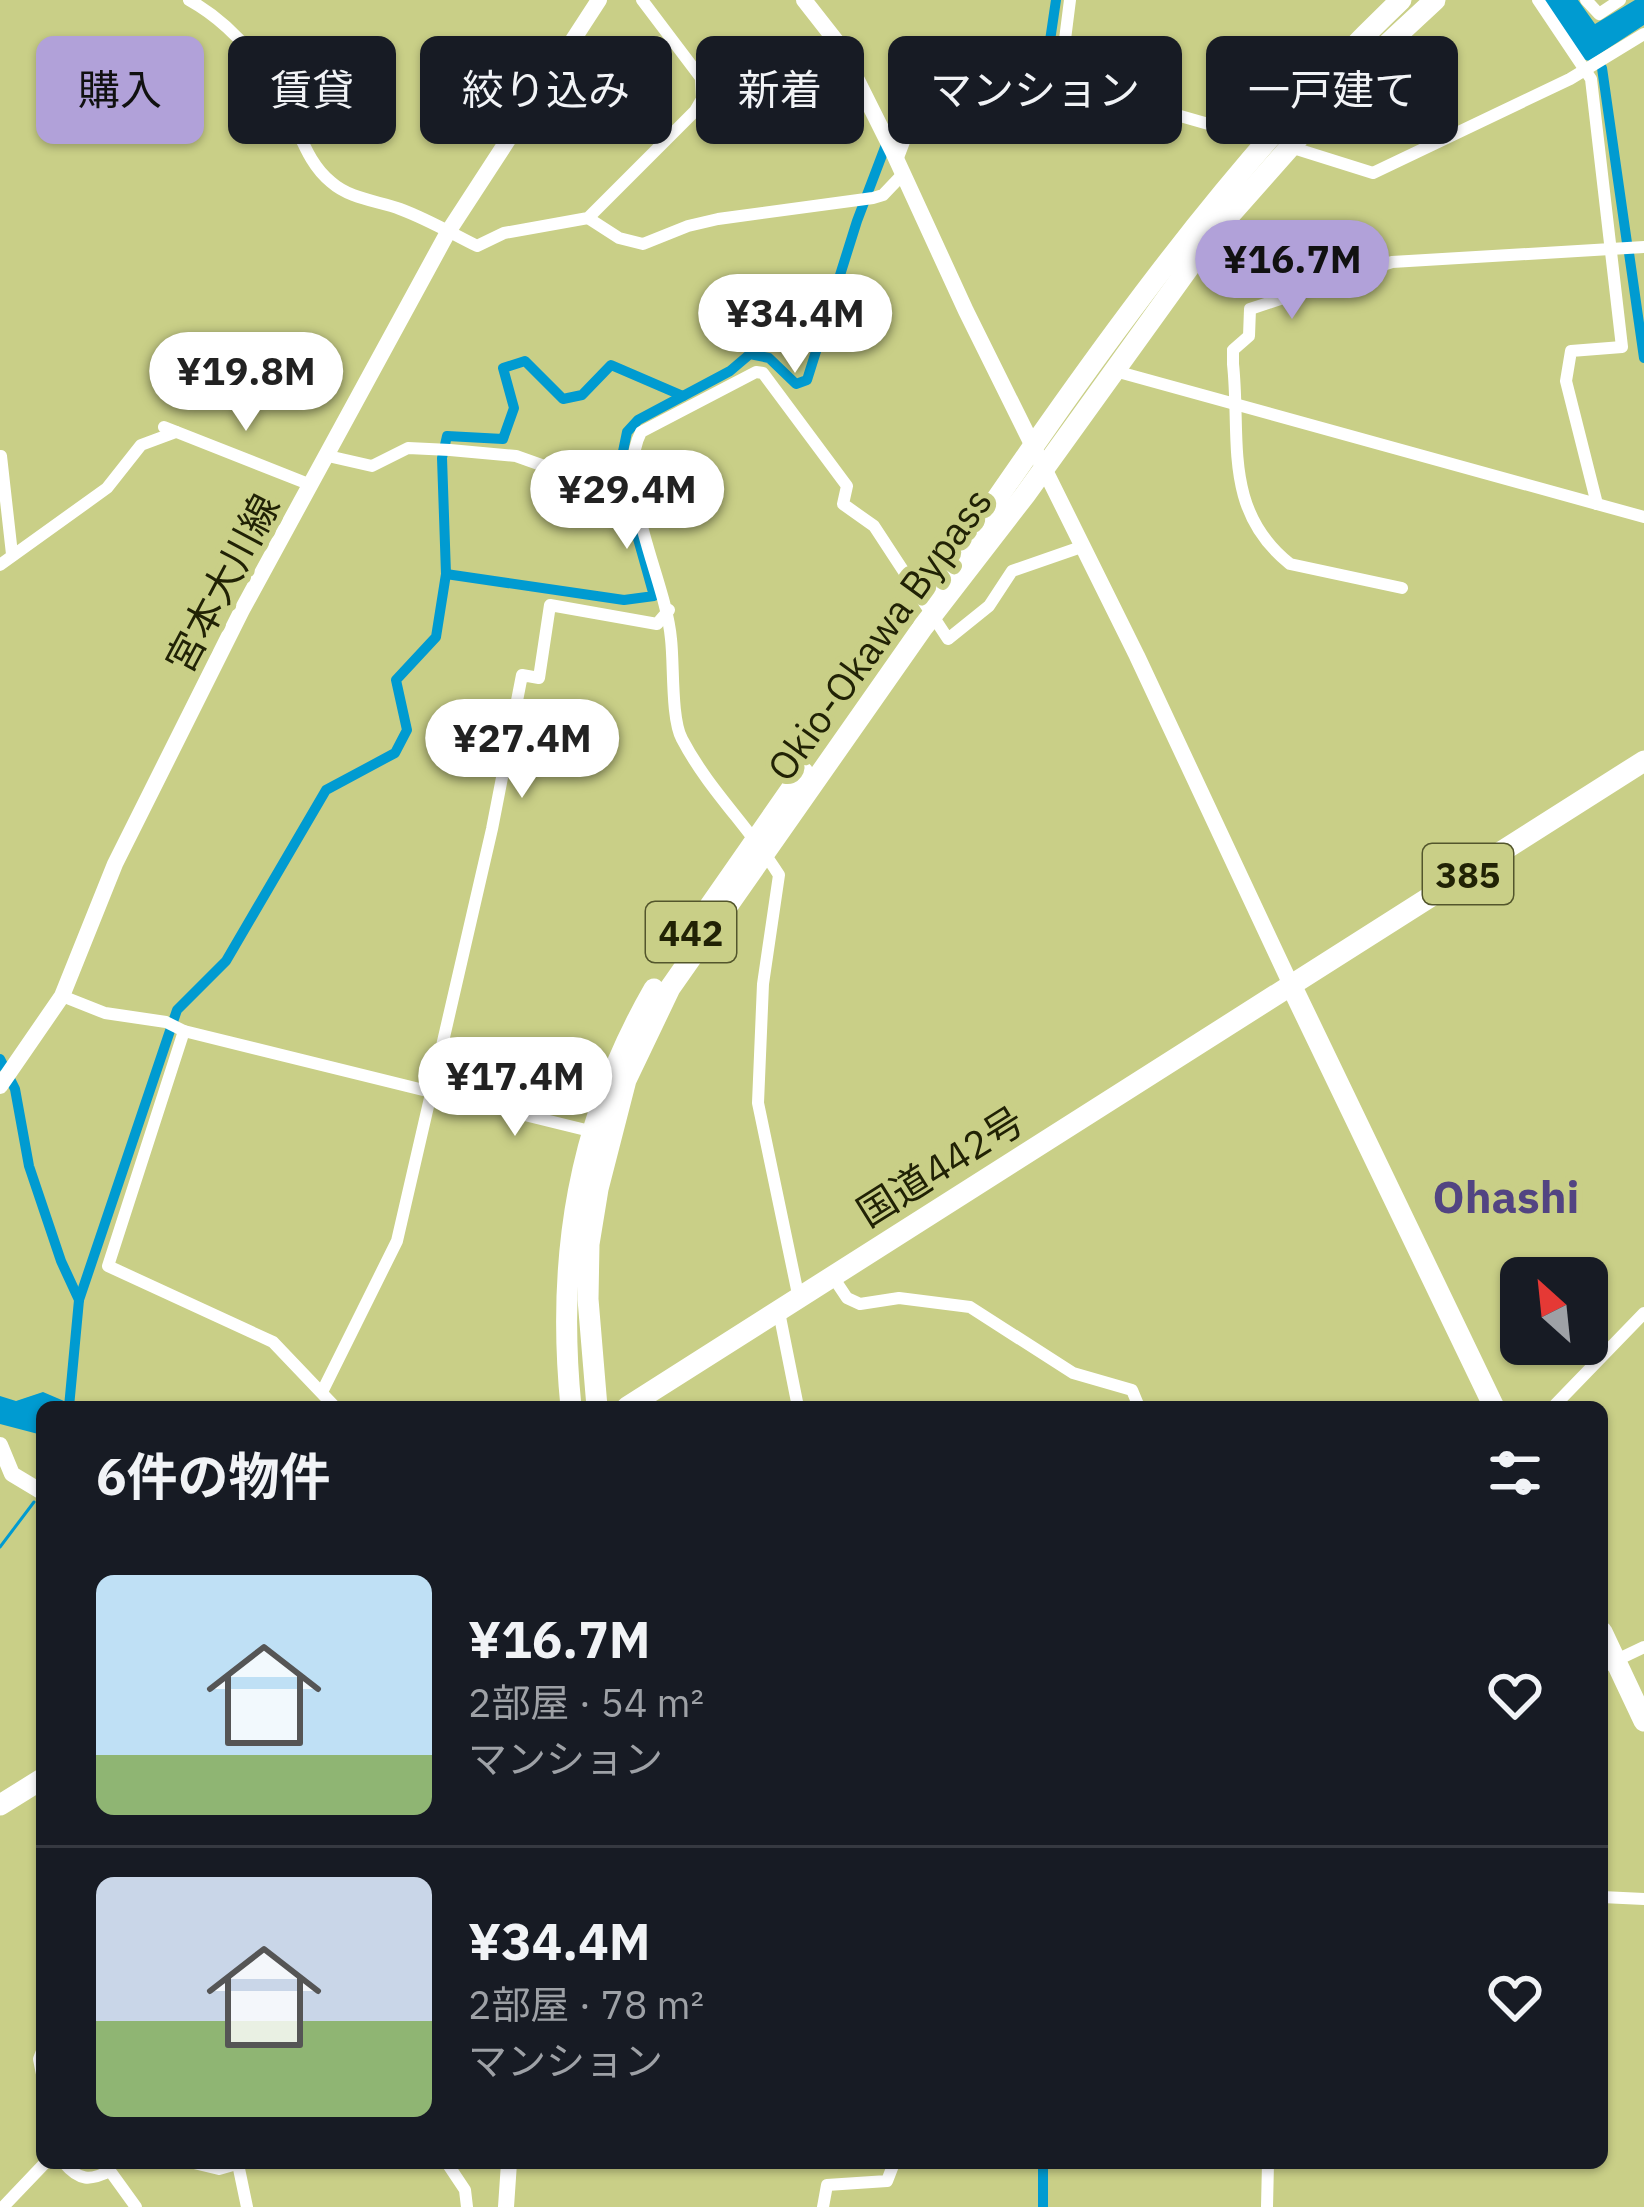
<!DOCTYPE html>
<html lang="ja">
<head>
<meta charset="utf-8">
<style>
	:root { --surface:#171b24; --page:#20242c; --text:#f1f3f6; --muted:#9ea1a6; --line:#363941; --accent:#b1a1d9 }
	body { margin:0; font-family:"IBM Plex Sans","Noto Sans JP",sans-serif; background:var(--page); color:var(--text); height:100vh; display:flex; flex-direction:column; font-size:45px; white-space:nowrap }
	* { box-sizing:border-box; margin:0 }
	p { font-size:39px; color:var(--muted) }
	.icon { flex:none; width:66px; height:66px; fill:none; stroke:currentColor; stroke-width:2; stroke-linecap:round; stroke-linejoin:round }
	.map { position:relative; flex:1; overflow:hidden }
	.details { position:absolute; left:36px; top:1401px; width:1572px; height:768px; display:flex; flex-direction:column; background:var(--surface); border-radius:18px; box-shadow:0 3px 9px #0004 }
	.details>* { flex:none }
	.top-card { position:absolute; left:36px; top:36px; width:1572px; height:108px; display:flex; gap:24px }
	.needle { width:78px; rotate:333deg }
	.controls { position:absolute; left:1500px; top:1257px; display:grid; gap:24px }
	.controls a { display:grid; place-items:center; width:108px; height:108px; border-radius:18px; background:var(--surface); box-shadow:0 3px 9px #0004; font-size:60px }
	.price { position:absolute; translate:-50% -102px; padding:0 27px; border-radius:42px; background:#fff; color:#222; font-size:39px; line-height:78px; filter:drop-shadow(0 3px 6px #0008) }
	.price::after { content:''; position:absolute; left:50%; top:72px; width:36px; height:27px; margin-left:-18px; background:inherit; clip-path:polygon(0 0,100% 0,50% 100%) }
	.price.on { background:var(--accent); color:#111 }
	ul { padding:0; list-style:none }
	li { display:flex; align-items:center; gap:36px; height:300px; padding:0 60px }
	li+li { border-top:3px solid var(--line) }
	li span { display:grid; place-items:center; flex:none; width:336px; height:240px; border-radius:18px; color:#555 }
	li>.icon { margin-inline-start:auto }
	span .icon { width:144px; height:144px; fill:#fffc; stroke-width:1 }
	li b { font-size:51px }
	h2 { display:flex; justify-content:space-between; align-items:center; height:144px; padding:0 60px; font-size:51px }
	.pill { padding:0 42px; border-radius:18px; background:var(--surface); box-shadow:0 3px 9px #0004; font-size:42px; line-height:108px }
	.pill.on { background:var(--accent); color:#111 }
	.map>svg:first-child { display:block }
	.water { fill:#009bd1 }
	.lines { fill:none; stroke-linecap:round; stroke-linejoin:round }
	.stream { stroke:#009bd1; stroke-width:3 }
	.canal { stroke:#009bd1; stroke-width:10 }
	.street { stroke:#fff; stroke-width:12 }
	.secondary { stroke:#fff; stroke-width:16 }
	.highway { stroke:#fff; stroke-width:21 }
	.labels { text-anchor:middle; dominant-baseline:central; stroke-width:12; stroke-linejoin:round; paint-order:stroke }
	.shield { fill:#c9cf87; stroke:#53562c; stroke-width:3 }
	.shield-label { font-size:36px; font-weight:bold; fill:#212205 }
	.street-label { font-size:39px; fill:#212205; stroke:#c9cf87 }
	.quarter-label { font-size:45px; font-weight:bold; fill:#524482; stroke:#c9cf87 }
</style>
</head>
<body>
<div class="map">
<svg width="1644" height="2207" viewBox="0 0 1644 2207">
	<rect width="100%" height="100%" fill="#c9cf87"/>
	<!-- water -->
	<g class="water">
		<path d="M1544,0H1578L1595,24L1635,0H1644V25L1589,61L1583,59Z"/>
		<path d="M43,1392L78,1407H42V1435L0,1424V1396L16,1401Z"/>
	</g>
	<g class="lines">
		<!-- stream -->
		<path class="stream" d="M0,1547L34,1502"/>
		<!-- canal -->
		<g class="canal">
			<path d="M1602,68L1627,243"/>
			<path d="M1629,253L1644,358"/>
			<path d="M446,574L624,600L654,596L619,471L627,432L638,420L730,371L750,354L769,358L796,384L807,380L857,221L906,92C947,48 1011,87 1047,61L1056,0"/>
			<path d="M0,1059L15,1089L29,1166L61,1261L79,1300L69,1407"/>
			<path d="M79,1300L177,1010L226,961L326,790L395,753L407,730L396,680L436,637L446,574L442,458L447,436L503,439L514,408L503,368L525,361L563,399L582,395L611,365L683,396"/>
			<path d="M1043,2207V2163"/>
		</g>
		<!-- street -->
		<g class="street">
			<path d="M189,0C236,26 269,71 292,119C303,142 311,166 331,182C350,199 378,201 400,209C427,219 451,233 477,246L504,233L588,218L695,111L702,99L701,78L642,0"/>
			<path d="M1538,0L1591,79L1622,347L1571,351L1566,381L1597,504"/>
			<path d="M1586,0L1599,14L1620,0"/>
			<path d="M1054,80L1062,63L1070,0"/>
			<path d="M1287,146L1373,173L1570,79L1644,34"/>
			<path d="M897,160L920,100L930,92L974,81L1054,80L1268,141"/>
			<path d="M588,218L619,238L643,244L688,226L718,219L873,198L883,195L903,174"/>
			<path d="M1115,371L1644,517"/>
			<path d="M164,427L311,485"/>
			<path d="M1,456L12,554"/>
			<path d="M328,456L372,466L408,448L450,450L516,456L606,488L631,480"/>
			<path d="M0,565L107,488L141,445L176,432"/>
			<path d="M1402,588L1290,564C1222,510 1241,439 1233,364V350L1249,336L1250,309L1392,262L1644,247"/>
			<path d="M62,996L105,1013L166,1022L184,1031L594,1132"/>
			<path d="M184,1031L108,1266L273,1342L335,1407"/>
			<path d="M833,1277L847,1298L860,1304L899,1298L970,1307L1073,1373L1132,1390L1139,1407"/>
			<path d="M799,1299L758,1103L763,984L779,875C750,828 708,789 682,739C671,719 674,664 671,639C666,579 613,486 641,432L756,372L763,373L847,486L843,504L874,526L948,639L989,606L1012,571L1084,546"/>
			<path d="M779,1312L798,1407"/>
			<path d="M322,1392L397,1241L492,829L522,675L539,678L550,605L657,624L669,610"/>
			<path d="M1553,1407L1644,1313"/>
			<path d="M1602,1667L1644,1647"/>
			<path d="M1602,1897L1644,1899"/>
			<path d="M42,2051L39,2059L42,2074"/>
			<path d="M64,2163C79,2181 90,2181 110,2171L136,2207"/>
			<path d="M194,2163L219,2169L240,2163"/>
			<path d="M447,2163L465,2190L467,2207"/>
			<path d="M238,2164L247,2207"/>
			<path d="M3,2207L45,2163"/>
			<path d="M823,2207L827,2185L887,2181L894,2163"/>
			<path d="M1267,2207L1268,2163"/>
		</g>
		<!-- secondary -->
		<g class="secondary">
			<path d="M804,0L840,46L893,152L966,311L1137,656L1292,987"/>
			<path d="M0,1086L62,996L115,864L242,610L448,232L599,0"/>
			<path d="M0,1445L12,1474L42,1492"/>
			<path d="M506,2207L509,2163"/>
		</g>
		<!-- highway -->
		<g class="highway">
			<path d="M930,596C1074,386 1216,176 1401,0"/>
			<path d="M677,953L803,772"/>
			<path d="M1292,987L1494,1407"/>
			<path d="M571,1407C556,1257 578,1121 654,989"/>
			<path d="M597,1407L588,1299L589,1244L598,1189L626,1080L670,988L923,627L1025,495L1213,234L1352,77L1435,0"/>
			<path d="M627,1407L1644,761"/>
			<path d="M1602,1632L1644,1721"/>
			<path d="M0,1805L42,1779"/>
		</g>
	</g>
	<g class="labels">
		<!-- shield labels -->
		<g class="shield">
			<rect x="1423" y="844" width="90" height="60" rx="9"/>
			<rect x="646" y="902" width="90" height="60" rx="9"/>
		</g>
		<g class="shield-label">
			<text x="1468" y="874">385</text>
			<text x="691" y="932">442</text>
		</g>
		<!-- street labels -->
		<g class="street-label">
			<text transform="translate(222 583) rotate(-62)">宮本大川線</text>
			<text transform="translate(879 634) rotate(-54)">Okio-Okawa Bypass</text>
			<text transform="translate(940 1166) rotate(-32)">国道442号</text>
		</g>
		<!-- quarter labels -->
		<g class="quarter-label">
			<text x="1506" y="1196">Ohashi</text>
		</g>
	</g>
</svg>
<div class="controls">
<a><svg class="needle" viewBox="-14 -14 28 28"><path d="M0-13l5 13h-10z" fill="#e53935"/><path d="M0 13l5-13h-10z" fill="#9ea1a6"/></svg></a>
</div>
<b class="price on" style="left:1292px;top:322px">¥16.7M</b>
<b class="price" style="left:795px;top:376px">¥34.4M</b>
<b class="price" style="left:246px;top:434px">¥19.8M</b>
<b class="price" style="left:627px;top:552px">¥29.4M</b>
<b class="price" style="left:522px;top:801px">¥27.4M</b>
<b class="price" style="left:515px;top:1139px">¥17.4M</b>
<div class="top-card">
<a class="pill on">購入</a>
<a class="pill">賃貸</a>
<a class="pill">絞り込み</a>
<a class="pill">新着</a>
<a class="pill">マンション</a>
<a class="pill">一戸建て</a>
</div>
<section class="details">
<h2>6件の物件<svg class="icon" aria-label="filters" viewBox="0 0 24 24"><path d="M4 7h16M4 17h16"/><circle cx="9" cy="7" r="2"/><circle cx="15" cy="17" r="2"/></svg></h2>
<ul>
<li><span style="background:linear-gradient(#bfe0f5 75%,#8fb573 0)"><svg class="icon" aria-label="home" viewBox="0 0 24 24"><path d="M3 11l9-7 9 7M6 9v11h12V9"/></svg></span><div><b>¥16.7M</b><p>2部屋 · 54 m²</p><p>マンション</p></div><svg class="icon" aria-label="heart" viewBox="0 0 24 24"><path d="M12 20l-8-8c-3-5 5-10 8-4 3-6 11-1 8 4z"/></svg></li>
<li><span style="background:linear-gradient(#c9d6e8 60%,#8fb573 0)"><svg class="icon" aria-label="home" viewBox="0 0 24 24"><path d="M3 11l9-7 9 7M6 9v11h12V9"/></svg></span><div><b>¥34.4M</b><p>2部屋 · 78 m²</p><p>マンション</p></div><svg class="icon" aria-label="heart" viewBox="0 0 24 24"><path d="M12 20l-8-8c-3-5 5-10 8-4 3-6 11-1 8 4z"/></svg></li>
</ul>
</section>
</div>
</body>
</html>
